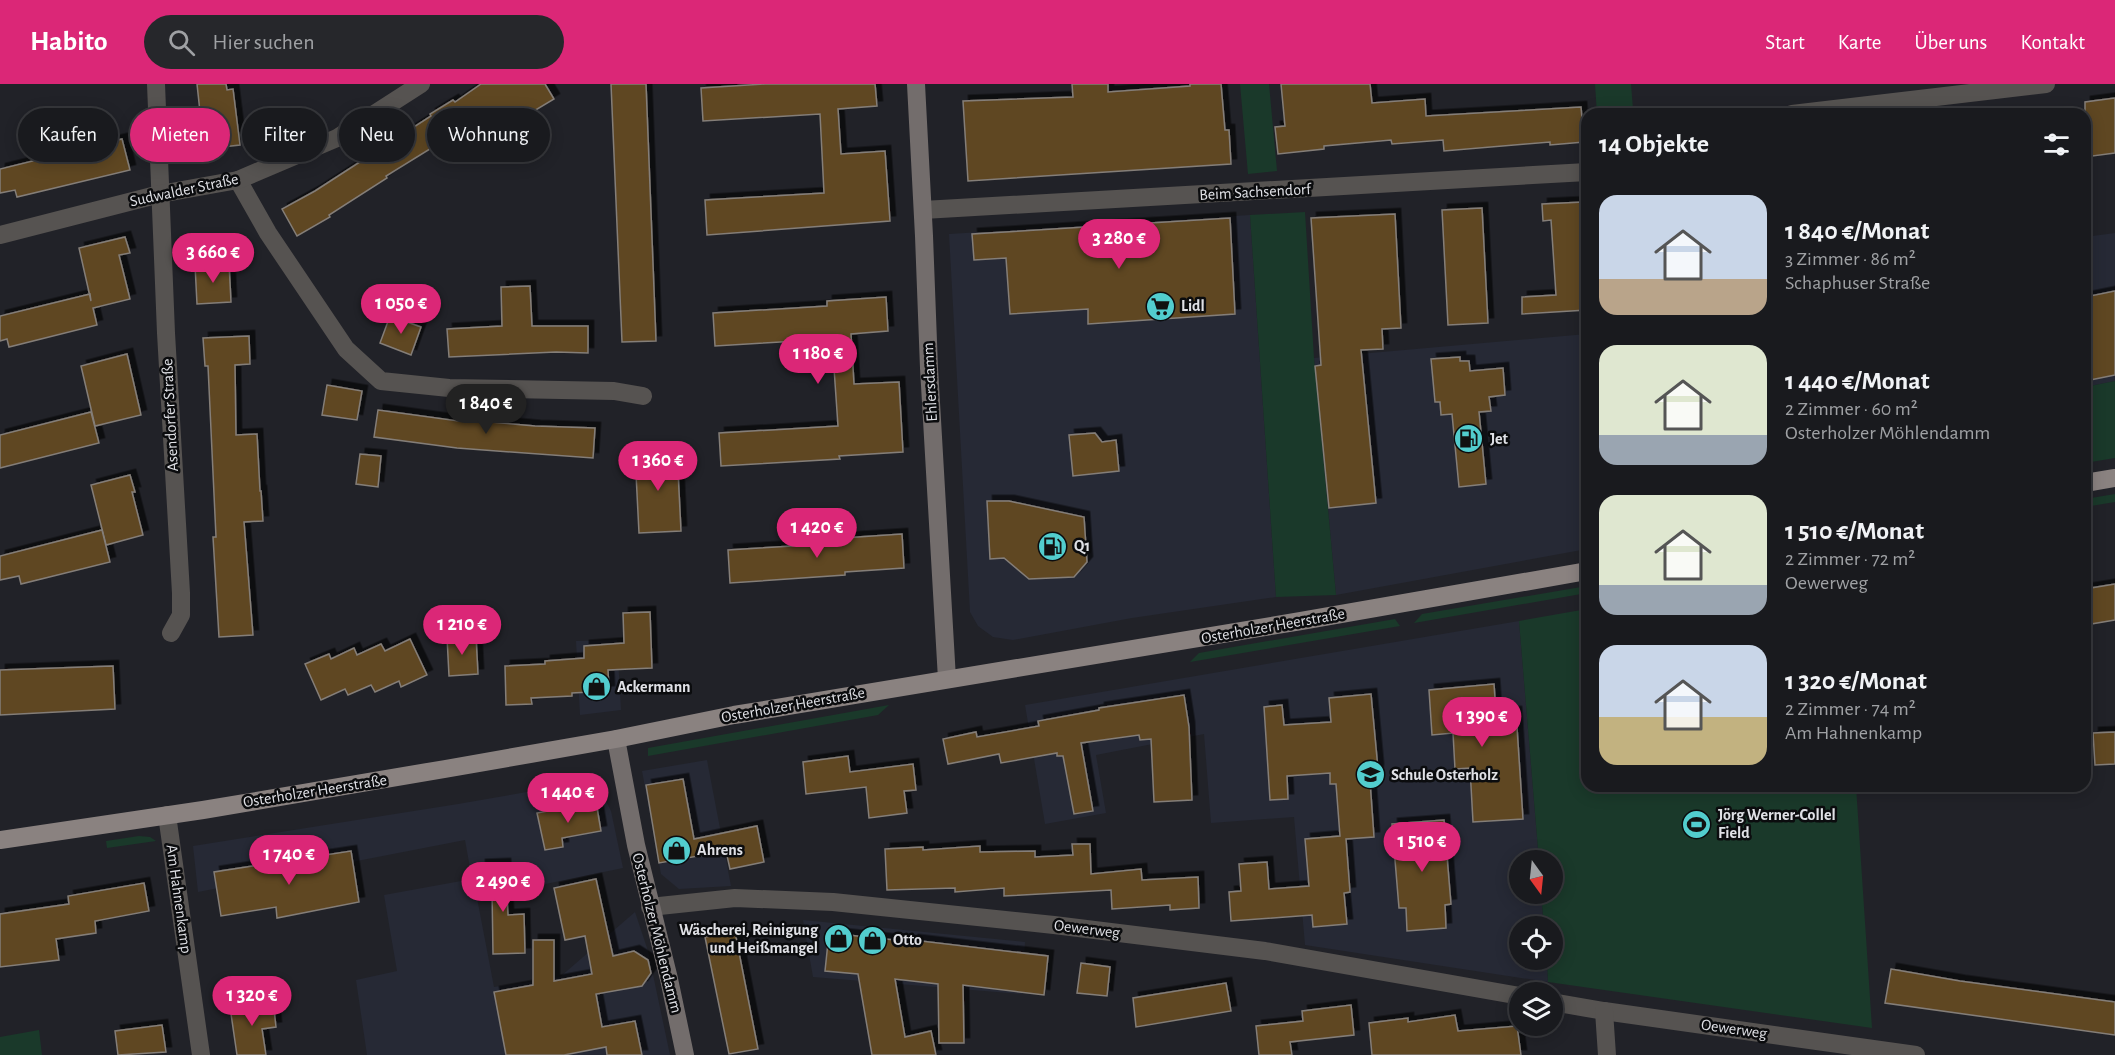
<!DOCTYPE html>
<html lang="de">
<head>
<meta charset="utf-8">
<style>
	:root { --surface:#191a1e; --page:#26272b; --text:#f1f3f6; --muted:#9fa1a4; --line:#37383c; --accent:#db2777 }
	body { margin:0; font-family:"Alegreya Sans",sans-serif; background:var(--page); color:var(--text); height:100vh; display:flex; flex-direction:column; font-size:22px; white-space:nowrap }
	* { box-sizing:border-box; margin:0 }
	p { font-size:20px; color:var(--muted) }
	.icon { flex:none; width:33px; height:33px; fill:none; stroke:currentColor; stroke-width:2; stroke-linecap:round; stroke-linejoin:round }
	.map { position:relative; flex:1; overflow:hidden }
	.details { position:absolute; left:1581px; top:24px; width:510px; height:684px; display:flex; flex-direction:column; background:var(--surface); border-radius:18px; box-shadow:0 3px 15px #0003,0 0 0 2px var(--line) }
	.details>* { flex:none }
	.banner { position:absolute; left:18px; top:24px; width:570px; height:54px; display:flex; gap:12px }
	.needle { width:39px; rotate:165deg }
	.tools { position:absolute; left:1509px; top:766px; display:grid; gap:12px }
	.tools a { display:grid; place-items:center; width:54px; height:54px; border-radius:50%; background:var(--surface); box-shadow:0 3px 15px #0003,0 0 0 2px var(--line); font-size:30px }
	.price { position:absolute; translate:-50% -51px; padding:0 14px; border-radius:21px; background:var(--accent); color:#fff; font-size:20px; line-height:39px; filter:drop-shadow(0 2px 3px #0008) }
	.price::after { content:''; position:absolute; left:50%; top:36px; width:18px; height:14px; margin-left:-9px; background:inherit; clip-path:polygon(0 0,100% 0,50% 100%) }
	.price.current { background:#222; color:#fff }
	ul { padding:0; list-style:none }
	li { display:flex; align-items:center; gap:18px; height:150px; padding:0 18px }
	li span { display:grid; place-items:center; flex:none; width:168px; height:120px; border-radius:18px; color:#555 }
	li>.icon { margin-inline-start:auto }
	span .icon { width:72px; height:72px; fill:#fffc; stroke-width:1 }
	li b { font-size:26px }
	h2 { display:flex; justify-content:space-between; align-items:center; height:72px; padding:0 18px; font-size:26px }
	.chip { padding:0 21px; border-radius:27px; background:var(--surface); box-shadow:0 3px 15px #0003,0 0 0 2px var(--line); font-size:21px; line-height:54px }
	.chip.current { background:var(--accent); color:#fff }
	header { display:flex; align-items:center; gap:36px; box-sizing:border-box; height:84px; padding:0 30px; background:var(--accent); color:#fff }
	header strong { font-size:28px }
	nav { display:flex; gap:33px; margin-inline-start:auto; font-size:21px }
	.search { width:420px; height:54px; background:var(--page); display:flex; align-items:center; gap:15px; box-sizing:border-box; padding:0 21px; border-radius:33px; color:var(--muted); font-size:22px }
	.map>svg:first-child { display:block }
	.built { fill:#262935 }
	.green { fill:#1a392a }
	.building { fill:#5f4624; stroke:#847e78; stroke-width:1.5; filter:url(#shadow) }
	.lines { fill:none; stroke-linecap:round; stroke-linejoin:round }
	.street { stroke:#565351; stroke-width:18 }
	.secondary { stroke:#736d6c; stroke-width:18 }
	.primary { stroke:#8a8280; stroke-width:18 }
	.labels { text-anchor:middle; dominant-baseline:central; stroke-width:5; stroke-linejoin:round; paint-order:stroke }
	.street-label { font-size:16px; fill:#e0e1e6; stroke:#0b0c0e }
	.poi-label { font-size:16px; font-weight:bold; fill:#e0e1e6; stroke:#0b0c0e; text-anchor:start }
</style>
</head>
<body>
<header>
<strong>Habito</strong>
<div class="search"><svg class="icon" aria-label="search" viewBox="0 0 24 24"><circle cx="10" cy="10" r="6"/><path d="M15 15l6 6"/></svg>Hier suchen</div>
<nav><a>Start</a><a>Karte</a><a>Über uns</a><a>Kontakt</a></nav>
</header>
<div class="map">
<svg width="2115" height="971" viewBox="0 0 2115 971">
	<defs>
		<filter id="shadow"><feDropShadow dx="5.5" dy="-5.5" stdDeviation="0" flood-color="#0009"/></filter>
	</defs>
	<rect width="100%" height="100%" fill="#212228"/>
	<!-- built -->
	<g class="built">
		<path d="M1250,131L1276,513L1132,534L1013,556L993,553L978,542L970,528L949,150Z"/>
		<path d="M2115,149V297L2085,303V153Z"/>
		<path d="M1587,250V465L1336,511L1314,274Z"/>
		<path d="M1519,537L1539,777H1520V810H1541L1544,843H1520V876H1547L1548,898L1305,861L1294,733L1211,739L1204,650L1096,671L1106,729L1045,740L1025,621Z"/>
		<path d="M617,556L621,626L580,631L576,557Z"/>
		<path d="M707,676L731,802L679,805L661,790L642,687Z"/>
		<path d="M584,698L598,701L611,727L623,784L477,814L494,903L560,893L635,828L648,867L670,971H367L356,896L397,887L384,811L472,795L465,756L198,808L193,762L458,720Z"/>
		<path d="M803,836L1025,858L1022,910L813,893Z"/>
	</g>
	<!-- green -->
	<g class="green">
		<path d="M1240,0H1269L1277,87L1248,90Z"/>
		<path d="M1595,0H1631L1633,25L1597,30Z"/>
		<path d="M1305,128L1314,274L1336,511L1276,513L1250,131Z"/>
		<path d="M2115,297V374L2085,379V303Z"/>
		<path d="M2115,410V418L2085,423V415Z"/>
		<path d="M1587,502V509L1414,539L1422,530Z"/>
		<path d="M1587,525V702H1856L1872,944L1548,898L1547,876H1552V843H1544L1541,810H1552V777H1539L1519,537Z"/>
		<path d="M1395,535L1400,542L1190,578L1199,569Z"/>
		<path d="M889,621L878,631L648,672V664Z"/>
		<path d="M139,752L150,753L156,757L107,764L106,757Z"/>
		<path d="M39,946L42,971H0V953Z"/>
	</g>
	<!-- building -->
	<g class="building">
		<path d="M197,0H226L227,6L233,5L240,61L204,65Z"/>
		<path d="M481,0H545L554,15L504,45L502,42L491,49L482,35L448,57L446,55L386,92L387,94L329,131L330,133L297,152L282,125L315,107L431,32L430,30L453,16L455,18Z"/>
		<path d="M611,0H646L656,257L622,258Z"/>
		<path d="M765,0H875L877,22L838,25L841,70L885,67L890,137L707,151L705,116L824,109L820,30L703,37L701,4Z"/>
		<path d="M1072,0H1108V8L1190,2V0H1221L1225,46H1229L1231,80L968,97L963,17L1073,13Z"/>
		<path d="M1281,0H1370L1372,19L1425,15L1426,32L1581,23L1584,58L1550,61V58L1444,67L1443,56L1392,60L1391,56L1324,62V65L1278,70L1275,43L1285,42Z"/>
		<path d="M2115,14V69L2085,73V18Z"/>
		<path d="M122,55L130,86L17,113L15,106L0,109V85Z"/>
		<path d="M1584,118L1587,134V226L1522,230V213L1556,211L1551,136L1543,137L1542,120Z"/>
		<path d="M1482,124L1488,239L1448,241L1442,126Z"/>
		<path d="M1395,130L1401,244L1382,245L1383,265L1361,266L1376,419L1329,424L1315,282L1321,281L1311,134Z"/>
		<path d="M1230,134L1235,230L1088,240V225L1010,230L1006,174L974,176L972,150Z"/>
		<path d="M125,153L130,169L119,171L130,215L93,224L97,241L9,263L7,255L0,257V232L90,210L91,217L79,164Z"/>
		<path d="M229,179L231,218L197,220L195,181Z"/>
		<path d="M530,202L532,242H588V269L556,268L449,273L447,245L502,242L501,203Z"/>
		<path d="M2115,207V291L2085,297V213Z"/>
		<path d="M886,213L888,247L851,250L854,300L899,298L903,368L839,372L840,375L721,382L719,349L838,342L832,255L715,262L713,229L827,222V217Z"/>
		<path d="M390,232L421,243L411,271L380,259Z"/>
		<path d="M249,252L250,280L235,281L236,351L257,350L260,407H261L263,437L244,438L253,551L219,553L213,453H216L208,282H205L203,254Z"/>
		<path d="M127,270L141,331L95,342L81,282Z"/>
		<path d="M1460,273V277H1469L1470,287L1503,284L1505,311L1489,313L1491,327L1479,328L1486,400L1459,403L1452,330L1441,331L1440,318H1435L1431,275Z"/>
		<path d="M327,301L362,307L357,336L322,331Z"/>
		<path d="M378,326L458,337V335L535,342L595,344L593,374L457,364L374,353Z"/>
		<path d="M91,328L99,359L0,384V351Z"/>
		<path d="M1095,349L1102,358L1116,356L1119,387L1073,392L1069,351Z"/>
		<path d="M677,367L681,447L639,449L635,370Z"/>
		<path d="M360,370L381,372L378,403L356,400Z"/>
		<path d="M130,391L135,408H132L143,451L106,461L91,401Z"/>
		<path d="M987,417H1009L1084,433L1087,478L1074,493L1029,495L1004,474L990,475Z"/>
		<path d="M102,446L110,478L21,500L19,492L0,496V472Z"/>
		<path d="M902,450L904,484L845,488V491L730,499L728,466L843,459V454Z"/>
		<path d="M2115,500V536L2085,541V505Z"/>
		<path d="M650,528L652,584L608,586L609,607L572,609V612L531,614L532,620L506,621L505,582L545,580V577L584,574V562L624,559L623,529Z"/>
		<path d="M476,552L478,590L449,592L447,553Z"/>
		<path d="M410,555L427,591L401,603L399,597L375,608L371,601L348,611L345,605L321,616L305,580L329,570L331,575L354,564L357,571L381,560L385,567Z"/>
		<path d="M113,582L115,625L0,631V586Z"/>
		<path d="M1494,600L1496,629L1516,628L1523,735L1473,738L1470,684L1455,685L1453,649L1432,651L1429,606Z"/>
		<path d="M1371,610L1378,685L1377,696L1370,697L1374,753L1346,755L1350,808L1344,809L1347,840L1313,843L1312,831L1231,837L1229,808L1241,807L1239,780L1267,778L1269,805L1309,802L1305,755L1340,752L1336,700H1330V689L1287,692L1288,715L1270,716L1264,623L1282,621L1284,641L1331,638L1329,614Z"/>
		<path d="M1184,611L1189,643L1192,716L1154,718L1151,655L1140,656L1139,651L1081,659L1093,727L1074,730L1063,672H1057V669L1001,679L999,670L948,680L943,655L976,648L977,653L1039,642L1038,637L1099,626V624Z"/>
		<path d="M2115,648V680L2095,681L2093,649Z"/>
		<path d="M848,672L850,688L913,680L916,706L904,707L907,729L869,734L866,703L806,710L803,678Z"/>
		<path d="M683,695L694,755L757,742L764,778L730,785L726,767L659,779L646,701Z"/>
		<path d="M596,718L601,747L562,754L563,763L545,766L537,729Z"/>
		<path d="M1444,736L1451,820L1445,821L1446,844L1407,847L1406,824H1399L1392,740Z"/>
		<path d="M1072,760H1090L1091,790L1141,785L1142,796L1198,793L1199,824L1170,826V821L1112,825L1111,806L1004,812V804L955,808V804L887,806L885,765L923,763V766L980,762V768L1035,767V773L1073,771Z"/>
		<path d="M351,767L359,818L277,834L276,823L221,832L214,788Z"/>
		<path d="M505,780L508,831L524,830L525,869L493,870L492,806L481,807L480,781Z"/>
		<path d="M596,795L613,872L634,867L648,876L651,889L642,902L596,910L602,943L635,937L642,971H607L606,963L564,971H506L494,908L533,901V856H554V897L592,890L585,852L565,856L554,804Z"/>
		<path d="M144,799L149,827L95,837L96,849L56,855L59,876L0,883V830L69,820L68,812Z"/>
		<path d="M735,848L758,965L729,970L705,853Z"/>
		<path d="M829,849L913,858V856L1048,872L1044,911L963,901L964,959H939L938,900L895,895L905,953L931,947L936,971H872L858,890L825,887Z"/>
		<path d="M1081,879L1110,883L1107,912L1077,909Z"/>
		<path d="M1891,885L1960,897L2115,918V951L1885,919Z"/>
		<path d="M1226,899L1231,927L1136,943L1133,914Z"/>
		<path d="M273,917L276,943L262,945L266,971H237L230,923Z"/>
		<path d="M1351,921L1354,951L1290,958L1292,971H1259L1256,942L1303,937L1302,927Z"/>
		<path d="M1455,931L1458,947L1517,942L1521,971H1372L1369,939L1408,934V938Z"/>
		<path d="M162,941L166,968L118,971L115,947Z"/>
	</g>
	<g class="lines">
		<!-- street -->
		<g class="street">
			<path d="M156,0L166,249L181,509V531L171,549"/>
			<path d="M1792,30L2046,0"/>
			<path d="M238,96L268,149L346,265L381,297L449,304L614,307L643,312"/>
			<path d="M923,126L1587,88"/>
			<path d="M0,151L160,110L238,96L337,54L421,0"/>
			<path d="M167,731L201,971"/>
			<path d="M650,823L735,814L833,818L1054,841L1265,867L1520,912"/>
			<path d="M1552,918L1604,927L1916,971"/>
			<path d="M1604,927L1607,971"/>
		</g>
		<!-- secondary -->
		<g class="secondary">
			<path d="M916,0L924,152L929,284L947,595"/>
			<path d="M616,655L636,761L669,895L685,971"/>
		</g>
		<!-- primary -->
		<g class="primary">
			<path d="M2085,399L2115,394"/>
			<path d="M0,756L203,726L445,685L616,655L734,631L1301,537L1587,487"/>
		</g>
	</g>
	<!-- icons -->
	<defs>
		<symbol id="supermarket-disc" viewBox="-11 -11 22 22"><circle r="9.5" fill="#52cdce" stroke="#0b0c0e"/><path d="M-6-5.5h2.5l.6 2H6L4.5 2H-2.5L-4.4-4H-6ZM-1.5 3.2a1.3 1.3 0 1 0 .1 0ZM3 3.2a1.3 1.3 0 1 0 .1 0Z" fill="#111"/></symbol>
		<symbol id="fuel-disc" viewBox="-11 -11 22 22"><circle r="9.5" fill="#52cdce" stroke="#0b0c0e"/><path d="M-5.5-6h7V0h2V4h1.3V-2.5L3-4.5l.8-.8L6-3V5H2.5V1h-1V6h-7ZM-4.2-4.7v3.2H.2V-4.7Z" fill="#111"/></symbol>
		<symbol id="shop-disc" viewBox="-11 -11 22 22"><circle r="9.5" fill="#52cdce" stroke="#0b0c0e"/><path d="M-5-2.5h2.3a2.7 3.5 0 0 1 5.4 0H5L5.5 6h-11ZM-1.5-2.5h3a1.5 2.3 0 0 0-3 0Z" fill="#111"/></symbol>
		<symbol id="school-disc" viewBox="-11 -11 22 22"><circle r="9.5" fill="#52cdce" stroke="#0b0c0e"/><path d="M0-5L7-2L0 1L-7-2ZM-4 1L0 2.5L4 1V4Q0 6-4 4Z" fill="#111"/></symbol>
		<symbol id="stadium-disc" viewBox="-11 -11 22 22"><circle r="9.5" fill="#52cdce" stroke="#0b0c0e"/><path d="M0-5a6.5 5 0 1 0 0 10a6.5 5 0 1 0 0-10ZM-3.5-1.8h7v3.6h-7Z" fill="#111"/></symbol>
	</defs>
	<g fill-rule="evenodd">
		<use href="#supermarket-disc" x="1144" y="206" width="33" height="33"/>
		<use href="#fuel-disc" x="1452" y="338" width="33" height="33"/>
		<use href="#fuel-disc" x="1036" y="446" width="33" height="33"/>
		<use href="#shop-disc" x="580" y="586" width="33" height="33"/>
		<use href="#school-disc" x="1354" y="674" width="33" height="33"/>
		<use href="#stadium-disc" x="1680" y="724" width="33" height="33"/>
		<use href="#shop-disc" x="660" y="750" width="33" height="33"/>
		<use href="#shop-disc" x="822" y="838" width="33" height="33"/>
		<use href="#shop-disc" x="856" y="840" width="33" height="33"/>
	</g>
	<g class="labels">
		<!-- street labels -->
		<g class="street-label">
			<text transform="translate(184 106) rotate(-12)">Sudwalder Straße</text>
			<text transform="translate(1255 108) rotate(-3)">Beim Sachsendorf</text>
			<text transform="translate(930 298) rotate(-93)">Ehlersdamm</text>
			<text transform="translate(170 331) rotate(-93)">Asendorfer Straße</text>
			<text transform="translate(1273 542) rotate(-10)">Osterholzer Heerstraße</text>
			<text transform="translate(793 621) rotate(-10)">Osterholzer Heerstraße</text>
			<text transform="translate(315 707) rotate(-9)">Osterholzer Heerstraße</text>
			<text transform="translate(179 815) rotate(82)">Am Hahnenkamp</text>
			<text transform="translate(1087 845) rotate(7)">Oewerweg</text>
			<text transform="translate(657 849) rotate(76)">Osterholzer Möhlendamm</text>
			<text transform="translate(1734 945) rotate(8)">Oewerweg</text>
		</g>
		<!-- poi labels -->
		<g class="poi-label">
			<text x="1181" y="222">Lidl</text>
			<text x="1490" y="355">Jet</text>
			<text x="1074" y="462">Q1</text>
			<text x="617" y="603">Ackermann</text>
			<text x="1391" y="691">Schule Osterholz</text>
			<text x="1718" y="731">Jörg Werner-Collel<tspan x="1718" dy="18">Field</tspan></text>
			<text x="697" y="766">Ahrens</text>
			<text x="818" y="846" text-anchor="end">Wäscherei, Reinigung<tspan x="818" dy="18">und Heißmangel</tspan></text>
			<text x="893" y="856">Otto</text>
		</g>
	</g>
</svg>
<div class="tools">
<a><svg class="needle" viewBox="-14 -14 28 28"><path d="M0-13l5 13h-10z" fill="#e53935"/><path d="M0 13l5-13h-10z" fill="#9fa1a4"/></svg></a>
<a><svg class="icon" aria-label="locate" viewBox="0 0 24 24"><circle cx="12" cy="12" r="6"/><path d="M12 2v4M12 18v4M2 12h4M18 12h4"/></svg></a>
<a><svg class="icon" aria-label="layers" viewBox="0 0 24 24"><path d="M12 4l9 5-9 5-9-5zM3 14l9 5 9-5"/></svg></a>
</div>
<b class="price" style="left:1119px;top:186px">3 280 €</b>
<b class="price" style="left:213px;top:200px">3 660 €</b>
<b class="price" style="left:401px;top:251px">1 050 €</b>
<b class="price" style="left:818px;top:301px">1 180 €</b>
<b class="price current" style="left:486px;top:351px">1 840 €</b>
<b class="price" style="left:658px;top:408px">1 360 €</b>
<b class="price" style="left:817px;top:475px">1 420 €</b>
<b class="price" style="left:462px;top:572px">1 210 €</b>
<b class="price" style="left:1482px;top:664px">1 390 €</b>
<b class="price" style="left:568px;top:740px">1 440 €</b>
<b class="price" style="left:1422px;top:789px">1 510 €</b>
<b class="price" style="left:289px;top:802px">1 740 €</b>
<b class="price" style="left:503px;top:829px">2 490 €</b>
<b class="price" style="left:252px;top:943px">1 320 €</b>
<div class="banner">
<a class="chip">Kaufen</a>
<a class="chip current">Mieten</a>
<a class="chip">Filter</a>
<a class="chip">Neu</a>
<a class="chip">Wohnung</a>
</div>
<section class="details">
<h2>14 Objekte<svg class="icon" aria-label="filters" viewBox="0 0 24 24"><path d="M4 7h16M4 17h16"/><circle cx="9" cy="7" r="2"/><circle cx="15" cy="17" r="2"/></svg></h2>
<ul>
<li><span style="background:linear-gradient(#c9d6e8 70%,#b9a48a 0)"><svg class="icon" aria-label="home" viewBox="0 0 24 24"><path d="M3 11l9-7 9 7M6 9v11h12V9"/></svg></span><div><b>1 840 €/Monat</b><p>3 Zimmer · 86 m²</p><p>Schaphuser Straße</p></div></li>
<li><span style="background:linear-gradient(#dfe7d0 75%,#9aa5b1 0)"><svg class="icon" aria-label="home" viewBox="0 0 24 24"><path d="M3 11l9-7 9 7M6 9v11h12V9"/></svg></span><div><b>1 440 €/Monat</b><p>2 Zimmer · 60 m²</p><p>Osterholzer Möhlendamm</p></div></li>
<li><span style="background:linear-gradient(#dfe7d0 75%,#9aa5b1 0)"><svg class="icon" aria-label="home" viewBox="0 0 24 24"><path d="M3 11l9-7 9 7M6 9v11h12V9"/></svg></span><div><b>1 510 €/Monat</b><p>2 Zimmer · 72 m²</p><p>Oewerweg</p></div></li>
<li><span style="background:linear-gradient(#c9d6e8 60%,#c2b280 0)"><svg class="icon" aria-label="home" viewBox="0 0 24 24"><path d="M3 11l9-7 9 7M6 9v11h12V9"/></svg></span><div><b>1 320 €/Monat</b><p>2 Zimmer · 74 m²</p><p>Am Hahnenkamp</p></div></li>
</ul>
</section>
</div>
</body>
</html>
